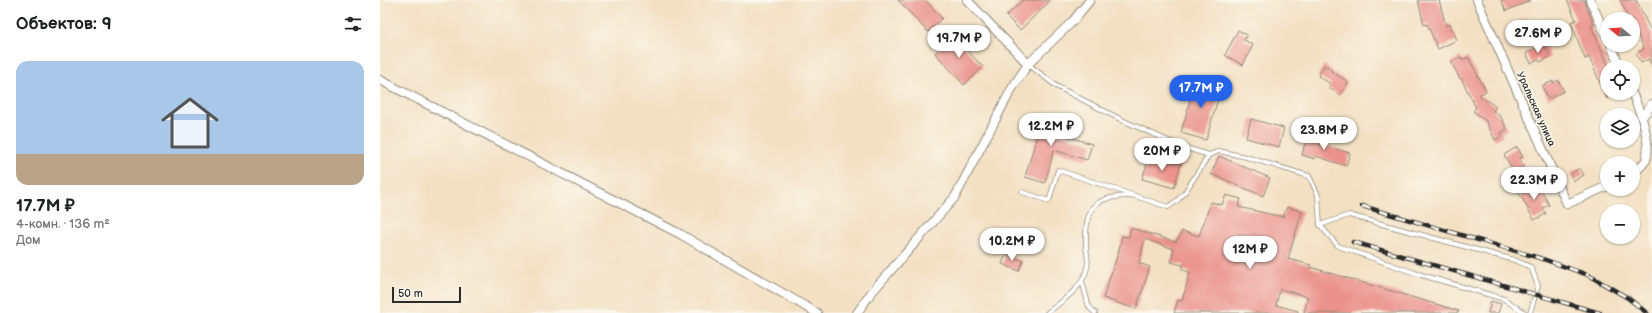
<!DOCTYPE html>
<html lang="ru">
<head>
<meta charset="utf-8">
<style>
	:root { --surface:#fff; --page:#f6f6f6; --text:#202124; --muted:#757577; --line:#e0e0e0; --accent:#2563eb }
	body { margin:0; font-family:"Balsamiq Sans",sans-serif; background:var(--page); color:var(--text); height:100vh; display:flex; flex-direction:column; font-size:15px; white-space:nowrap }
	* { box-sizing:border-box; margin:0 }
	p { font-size:13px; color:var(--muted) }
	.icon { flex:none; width:22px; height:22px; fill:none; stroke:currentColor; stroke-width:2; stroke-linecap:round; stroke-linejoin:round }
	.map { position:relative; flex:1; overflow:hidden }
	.panel { display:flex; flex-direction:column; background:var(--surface); width:380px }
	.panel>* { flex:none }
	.needle { width:26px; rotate:288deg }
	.buttons { position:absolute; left:1220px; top:12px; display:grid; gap:8px }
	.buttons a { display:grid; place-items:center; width:40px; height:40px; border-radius:50%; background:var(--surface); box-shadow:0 1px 3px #0004; font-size:20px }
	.scale { position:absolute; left:12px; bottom:10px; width:69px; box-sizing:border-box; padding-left:4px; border:2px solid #2b2b2b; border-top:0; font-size:11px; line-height:14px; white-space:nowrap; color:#2b2b2b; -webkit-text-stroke:3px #fbf7ec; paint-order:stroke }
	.price { position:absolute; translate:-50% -34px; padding:0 9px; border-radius:14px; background:#fff; color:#222; font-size:13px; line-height:26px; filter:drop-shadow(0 1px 2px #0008) }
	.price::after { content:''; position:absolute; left:50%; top:24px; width:12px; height:9px; margin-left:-6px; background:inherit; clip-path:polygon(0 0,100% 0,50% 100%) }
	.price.current { background:var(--accent); color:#fff }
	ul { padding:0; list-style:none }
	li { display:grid; align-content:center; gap:8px; height:212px; padding:0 16px }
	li+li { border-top:1px solid var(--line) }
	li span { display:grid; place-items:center; height:124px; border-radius:12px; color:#555 }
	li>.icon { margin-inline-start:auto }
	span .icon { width:72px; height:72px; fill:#fffc; stroke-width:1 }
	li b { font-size:17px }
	h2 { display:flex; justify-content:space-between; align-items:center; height:48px; padding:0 16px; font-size:17px }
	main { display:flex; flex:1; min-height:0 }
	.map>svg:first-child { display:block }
	.building { fill:#ea928b }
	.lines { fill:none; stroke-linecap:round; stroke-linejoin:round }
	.lane-casing { stroke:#8f8676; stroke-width:5.5 }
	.street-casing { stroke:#8f8676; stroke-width:10 }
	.lane { stroke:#fff; stroke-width:4 }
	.street { stroke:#fff; stroke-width:8 }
	.rail-casing { stroke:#2b2b2b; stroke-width:4.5 }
	.rail { stroke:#fbf7ec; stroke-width:3; stroke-dasharray:9; stroke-linecap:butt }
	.labels { text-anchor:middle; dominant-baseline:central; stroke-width:3; stroke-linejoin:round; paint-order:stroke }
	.street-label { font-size:10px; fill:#2b2b2b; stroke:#fbf7ec }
</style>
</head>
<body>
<main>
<section class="panel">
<h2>Объектов: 9<svg class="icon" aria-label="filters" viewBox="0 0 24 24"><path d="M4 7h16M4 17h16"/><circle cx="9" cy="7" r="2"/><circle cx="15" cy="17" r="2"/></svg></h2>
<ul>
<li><span style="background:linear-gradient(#a9c7e8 75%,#b9a48a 0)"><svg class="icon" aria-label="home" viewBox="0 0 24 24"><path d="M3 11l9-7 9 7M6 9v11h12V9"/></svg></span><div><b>17.7M ₽</b><p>4-комн. · 136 m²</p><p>Дом</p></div></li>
</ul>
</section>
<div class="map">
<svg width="1272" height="313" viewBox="0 0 1272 313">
	<rect width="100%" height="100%" fill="#fbf7ec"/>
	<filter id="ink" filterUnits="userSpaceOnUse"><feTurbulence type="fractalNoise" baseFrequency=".025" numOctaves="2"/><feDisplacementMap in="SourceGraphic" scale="8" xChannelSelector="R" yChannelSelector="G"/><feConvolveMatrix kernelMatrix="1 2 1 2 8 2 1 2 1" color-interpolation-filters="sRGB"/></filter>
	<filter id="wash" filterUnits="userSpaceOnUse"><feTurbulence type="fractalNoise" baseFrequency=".012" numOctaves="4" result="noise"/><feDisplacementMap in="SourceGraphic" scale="16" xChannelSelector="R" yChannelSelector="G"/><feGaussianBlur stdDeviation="0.9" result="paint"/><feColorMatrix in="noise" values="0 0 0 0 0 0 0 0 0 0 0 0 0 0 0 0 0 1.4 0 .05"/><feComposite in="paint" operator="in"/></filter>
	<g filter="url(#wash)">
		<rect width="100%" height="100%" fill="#f3e0c2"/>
		<g id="blocks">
			<!-- building -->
			<g class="building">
				<path d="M518,0H545L562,18L548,32Z"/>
				<path d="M643,0H671L640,30L626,16Z"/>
				<path d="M1038,0H1059L1066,26L1070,24L1077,40L1058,49L1047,24L1044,25Z"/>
				<path d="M1121,0H1151L1126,11Z"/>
				<path d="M1187,0H1204L1214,25L1211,26L1229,67H1227V99L1209,57L1205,59L1191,22L1196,20Z"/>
				<path d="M1240,0H1256L1272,33V66L1269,59L1261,63L1256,54L1264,49L1257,33L1253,35V19H1249Z"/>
				<path d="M1146,19L1147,22L1152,20L1157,28L1149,32L1148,28L1137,33L1133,25Z"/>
				<path d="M858,30L867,35L864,40L873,45L863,65L845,55Z"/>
				<path d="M577,33L585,42L582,45L603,67L584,85L555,53Z"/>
				<path d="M1164,44L1170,57L1160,62L1158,59L1151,63L1146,53Z"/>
				<path d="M1081,57L1082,60L1088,57L1106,91L1099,95L1116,107L1113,111L1121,117L1127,129L1121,133L1123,136L1115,140L1106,121L1093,111L1096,108L1081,78L1080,79L1071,62Z"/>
				<path d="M944,65L952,70L951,71L968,82L960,95L949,88L951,84L938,76Z"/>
				<path d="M816,78L842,85L826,140L801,133Z"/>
				<path d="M1178,80L1184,91L1168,99L1162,86L1173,81V83Z"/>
				<path d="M654,115L682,124L679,134L712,144L707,160L674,150L665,183L645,177L657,136L649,134Z"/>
				<path d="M871,119L904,128L899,147L866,138Z"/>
				<path d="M927,134L941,138L939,144L970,153L966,166L936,156L935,159L922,155Z"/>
				<path d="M1137,147L1143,157L1139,159L1144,166L1134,172L1124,155Z"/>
				<path d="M770,155L801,164L794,188L762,179Z"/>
				<path d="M839,156L890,178L883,196L831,174Z"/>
				<path d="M1200,168L1204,175L1194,181L1190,174Z"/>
				<path d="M1151,184L1154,189L1159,186L1169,205L1163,208L1166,214L1154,220L1138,191Z"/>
				<path d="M846,195L861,199L858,207L903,217L907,207L922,211L908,259L931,265L930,267L1079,311L1078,313H924L928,297L900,289L896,305L918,311V313H794L798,300L802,301L810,272L802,270L803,265L791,262L794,249L765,239L759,263L770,267L756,309L723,298L739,250L742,236L749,237L751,228L796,242L798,238H799L802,231L819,236L831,202L842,205Z"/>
				<path d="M626,254L643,261L639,271L622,264Z"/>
				<path d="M1111,301L1121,304L1118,313H1108Z"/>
			</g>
		</g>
	</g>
	<g filter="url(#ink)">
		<use href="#blocks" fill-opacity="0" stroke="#8f8676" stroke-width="1"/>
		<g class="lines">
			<defs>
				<g id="lane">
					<path d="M648,64L676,86L742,120L800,146L829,155"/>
					<path d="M642,192L669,201L678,170L788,207L798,200L805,192L829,155L839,151L866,157L929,176L938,195L940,225L958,246L1035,273L1124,299L1145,313"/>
					<path d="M940,225L969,215L1134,260L1151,267L1158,286L1150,313"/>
					<path d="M702,281L709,307L715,313"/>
					<path d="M667,313C682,301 703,288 707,268C709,262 707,253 706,247C705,209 711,196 751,196"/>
				</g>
				<g id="street">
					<path d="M587,0L648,64"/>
					<path d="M1097,0L1187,204L1227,186"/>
					<path d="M1210,0L1227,37"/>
					<path d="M1231,45L1240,67"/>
					<path d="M0,80L300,234L437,313"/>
					<path d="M1252,93C1260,111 1272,141 1266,160C1263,165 1257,170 1253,174"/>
					<path d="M1263,116L1272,104"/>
					<path d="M477,313L491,293L575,197L631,90L648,64L693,21L710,0"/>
				</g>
			</defs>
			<!-- lane casing -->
			<use href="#lane" class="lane-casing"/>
			<!-- street casing -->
			<use href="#street" class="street-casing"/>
			<!-- lane -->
			<use href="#lane" class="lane"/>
			<!-- street -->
			<use href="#street" class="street"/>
			<defs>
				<g id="rail">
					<path d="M982,206L1163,259L1208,275L1248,298L1267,313"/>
					<path d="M973,242L1220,313"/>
				</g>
			</defs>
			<!-- rail casing -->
			<use href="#rail" class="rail-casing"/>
			<!-- rail -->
			<use href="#rail" class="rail"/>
		</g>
	</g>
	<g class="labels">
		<!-- street labels -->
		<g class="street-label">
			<text transform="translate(1156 109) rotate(66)">Уральская улица</text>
		</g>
	</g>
</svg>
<div class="buttons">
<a><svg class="needle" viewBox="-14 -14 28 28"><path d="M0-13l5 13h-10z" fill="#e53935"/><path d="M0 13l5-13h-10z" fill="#757577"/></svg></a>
<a><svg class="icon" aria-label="locate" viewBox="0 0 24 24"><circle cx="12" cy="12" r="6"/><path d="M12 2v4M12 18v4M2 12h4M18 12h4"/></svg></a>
<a><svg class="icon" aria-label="layers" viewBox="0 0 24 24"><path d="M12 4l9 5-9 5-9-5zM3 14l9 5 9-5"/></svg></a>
<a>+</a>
<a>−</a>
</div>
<div class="scale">50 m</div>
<b class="price" style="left:1158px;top:54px">27.6M ₽</b>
<b class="price" style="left:579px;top:59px">19.7M ₽</b>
<b class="price current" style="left:821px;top:109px">17.7M ₽</b>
<b class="price" style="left:671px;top:147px">12.2M ₽</b>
<b class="price" style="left:944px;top:151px">23.8M ₽</b>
<b class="price" style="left:782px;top:172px">20M ₽</b>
<b class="price" style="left:1154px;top:201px">22.3M ₽</b>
<b class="price" style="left:632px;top:262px">10.2M ₽</b>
<b class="price" style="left:870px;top:270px">12M ₽</b>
</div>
</main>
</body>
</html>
